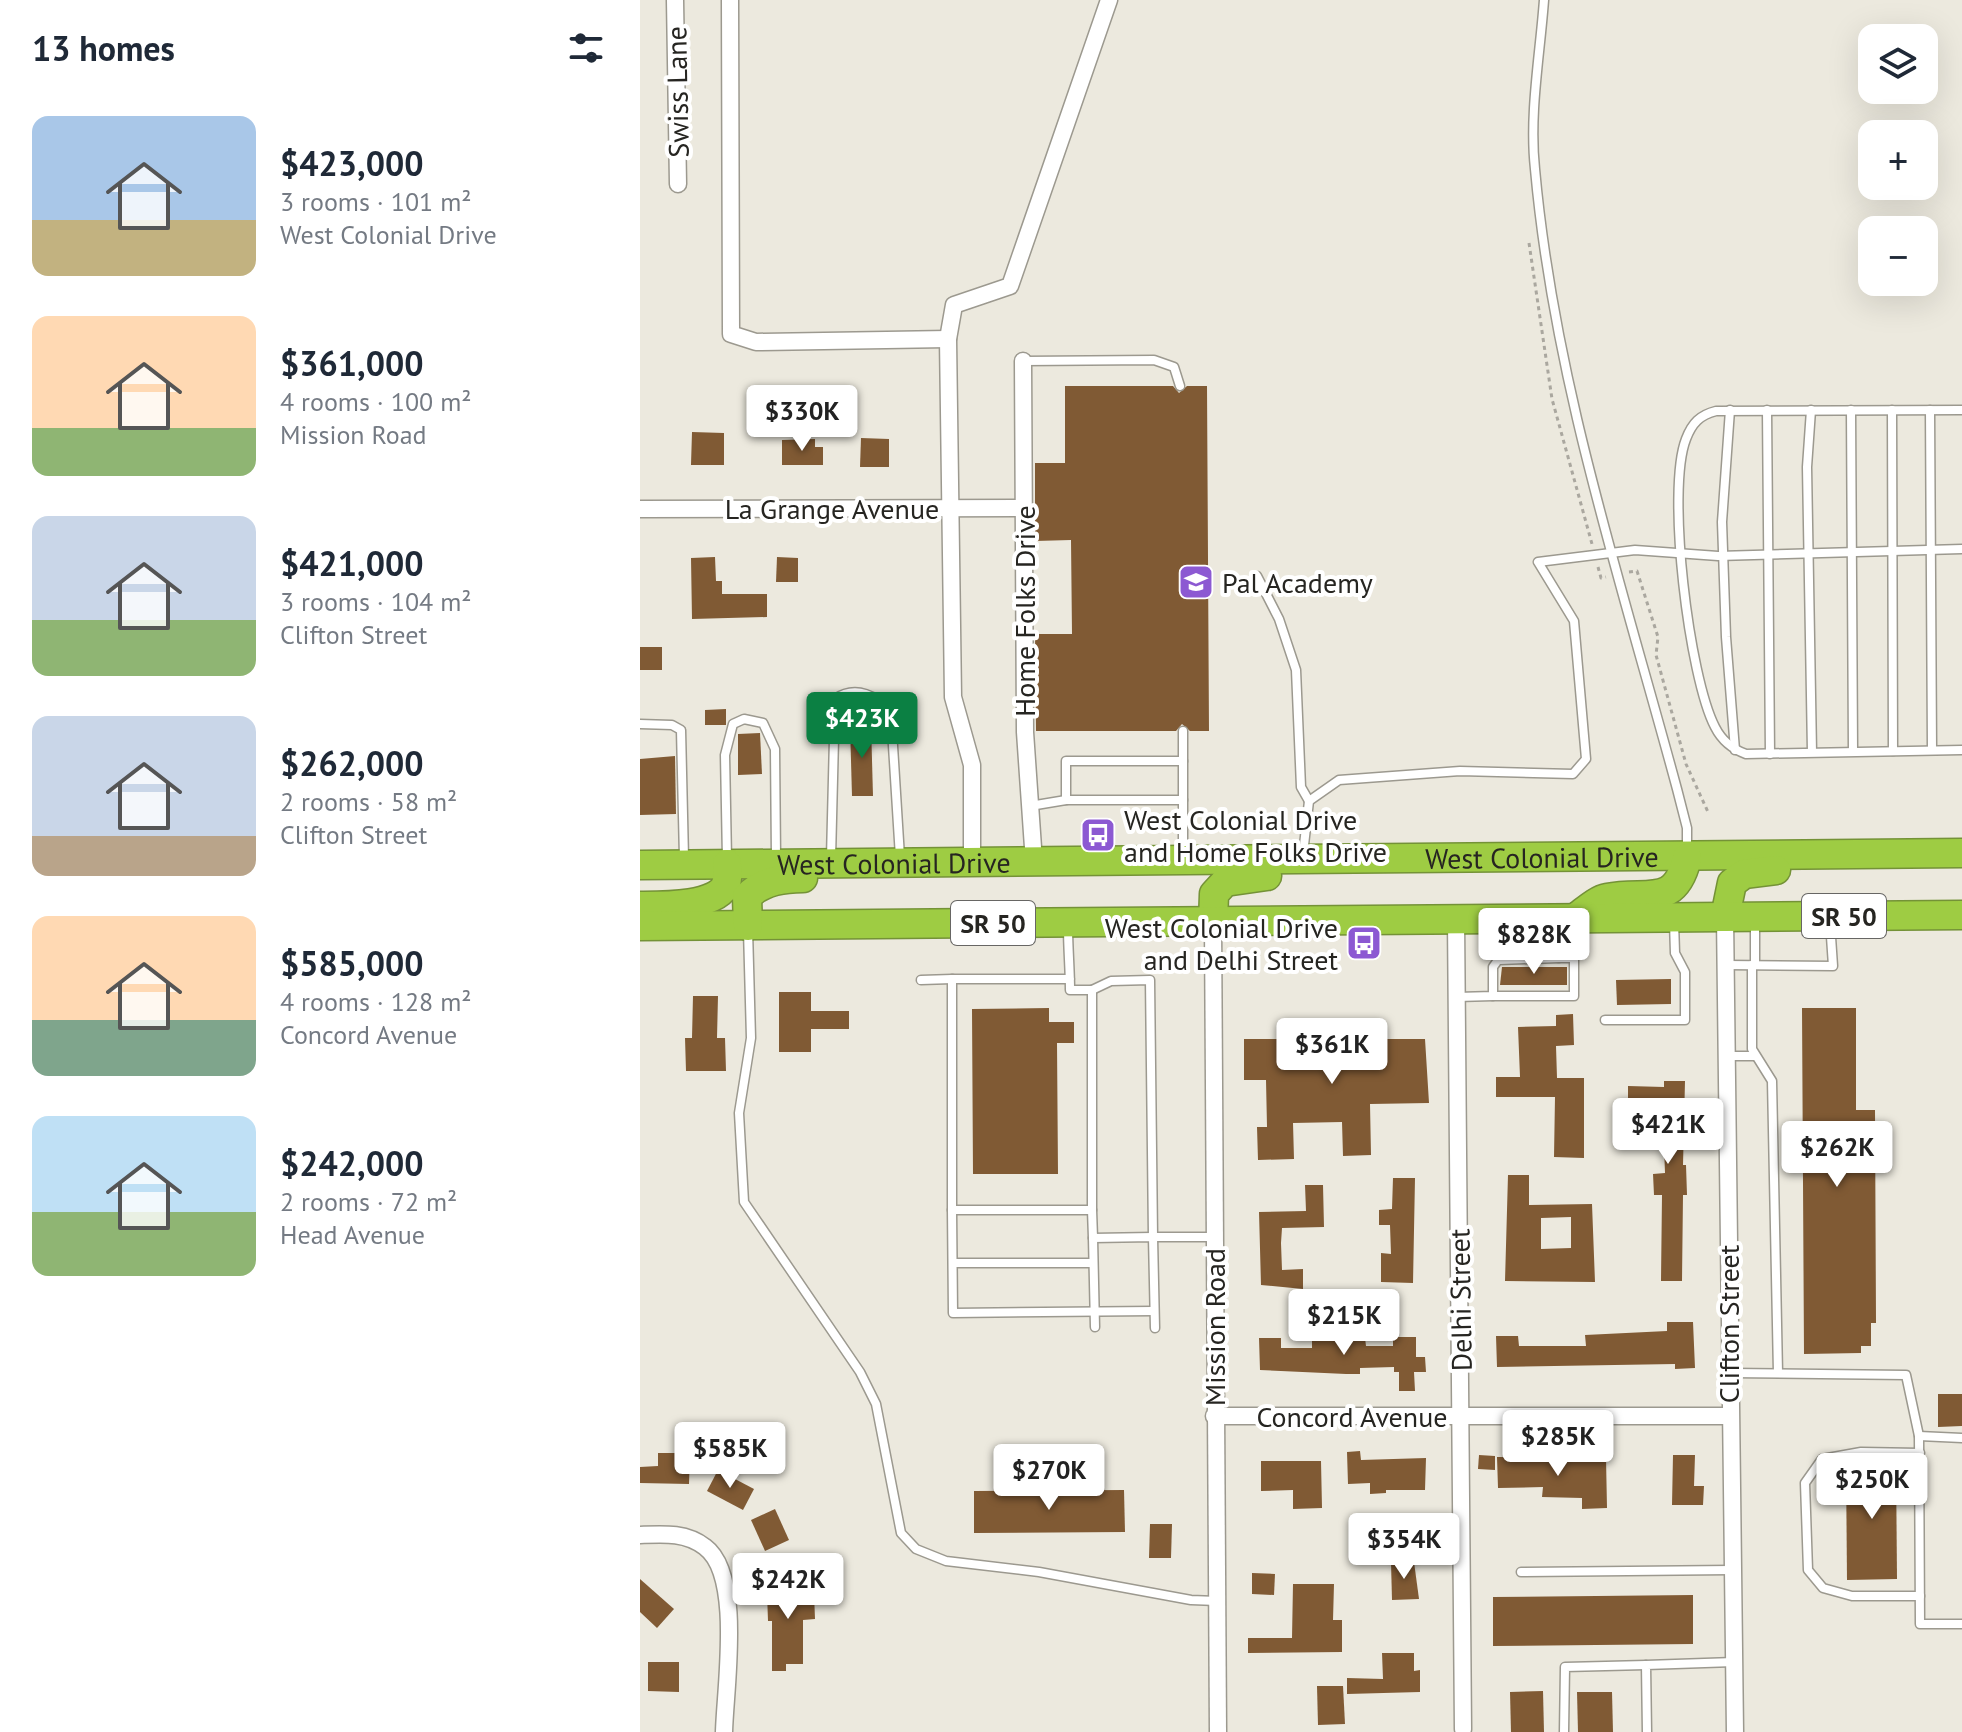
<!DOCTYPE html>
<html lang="en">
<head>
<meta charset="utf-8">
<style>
	:root { --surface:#fff; --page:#f2f2f3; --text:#1f2937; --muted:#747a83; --accent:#0b8043 }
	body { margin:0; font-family:"PT Sans",sans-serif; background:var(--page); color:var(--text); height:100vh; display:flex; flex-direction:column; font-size:30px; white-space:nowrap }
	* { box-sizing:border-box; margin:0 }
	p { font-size:26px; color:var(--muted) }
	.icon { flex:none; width:44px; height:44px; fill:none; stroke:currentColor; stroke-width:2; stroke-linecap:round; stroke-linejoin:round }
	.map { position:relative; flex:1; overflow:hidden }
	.side { display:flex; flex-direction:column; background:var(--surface); width:640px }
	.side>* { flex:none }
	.controls { position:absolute; left:1218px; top:24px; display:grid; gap:16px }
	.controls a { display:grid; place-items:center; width:80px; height:80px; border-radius:16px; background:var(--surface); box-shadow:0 8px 32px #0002; font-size:40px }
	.price { position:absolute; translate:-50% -68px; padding:0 18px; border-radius:8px; background:#fff; color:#222; font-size:26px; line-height:52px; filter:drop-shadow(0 2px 4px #0008) }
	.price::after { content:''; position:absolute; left:50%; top:48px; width:24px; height:18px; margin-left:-12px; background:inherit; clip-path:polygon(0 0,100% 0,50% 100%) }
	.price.selected { background:var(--accent); color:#fff }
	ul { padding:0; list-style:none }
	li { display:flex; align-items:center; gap:24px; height:200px; padding:0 32px }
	li span { display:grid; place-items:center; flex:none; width:224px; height:160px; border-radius:16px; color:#555 }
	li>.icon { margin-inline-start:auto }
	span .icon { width:96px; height:96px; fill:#fffc; stroke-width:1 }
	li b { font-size:34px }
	h2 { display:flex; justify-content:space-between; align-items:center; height:96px; padding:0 32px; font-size:34px }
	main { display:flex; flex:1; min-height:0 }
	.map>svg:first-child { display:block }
	.building { fill:#805a34; fill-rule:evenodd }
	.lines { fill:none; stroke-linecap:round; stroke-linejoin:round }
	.lane-casing { stroke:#9c998f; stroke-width:11 }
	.street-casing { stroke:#9c998f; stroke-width:19 }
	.highway-casing { stroke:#749237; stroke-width:31 }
	.path { stroke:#aaa79f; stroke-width:3; stroke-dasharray:4 4; stroke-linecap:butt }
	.lane { stroke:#fff; stroke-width:8 }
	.street { stroke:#fff; stroke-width:16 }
	.highway { stroke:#9ecc43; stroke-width:28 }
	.labels { text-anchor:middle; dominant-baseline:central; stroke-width:8; stroke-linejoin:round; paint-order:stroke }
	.shield { fill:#fff; stroke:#676664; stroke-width:2 }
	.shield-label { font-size:26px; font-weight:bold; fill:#262521 }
	.street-label { font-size:28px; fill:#262521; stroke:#fff }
	.poi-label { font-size:28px; fill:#262521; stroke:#fff; text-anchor:start }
</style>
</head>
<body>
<main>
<section class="side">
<h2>13 homes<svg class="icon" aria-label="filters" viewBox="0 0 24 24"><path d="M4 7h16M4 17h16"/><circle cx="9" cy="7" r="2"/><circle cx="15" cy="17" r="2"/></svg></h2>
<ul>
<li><span style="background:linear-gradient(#a9c7e8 65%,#c2b280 0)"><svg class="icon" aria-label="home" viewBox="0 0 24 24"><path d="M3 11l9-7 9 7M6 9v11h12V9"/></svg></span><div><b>$423,000</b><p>3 rooms · 101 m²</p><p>West Colonial Drive</p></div></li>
<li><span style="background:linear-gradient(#ffd9b3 70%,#8fb573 0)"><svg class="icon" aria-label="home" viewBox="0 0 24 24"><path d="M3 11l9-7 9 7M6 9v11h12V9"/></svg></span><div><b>$361,000</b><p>4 rooms · 100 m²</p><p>Mission Road</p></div></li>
<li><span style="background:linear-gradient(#c9d6e8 65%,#8fb573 0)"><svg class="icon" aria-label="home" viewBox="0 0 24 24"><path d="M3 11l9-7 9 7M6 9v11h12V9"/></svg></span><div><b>$421,000</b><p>3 rooms · 104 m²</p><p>Clifton Street</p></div></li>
<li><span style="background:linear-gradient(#c9d6e8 75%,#b9a48a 0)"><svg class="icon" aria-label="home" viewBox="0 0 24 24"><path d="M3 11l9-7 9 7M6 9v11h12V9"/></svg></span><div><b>$262,000</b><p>2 rooms · 58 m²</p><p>Clifton Street</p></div></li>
<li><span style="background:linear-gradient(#ffd9b3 65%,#7fa58c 0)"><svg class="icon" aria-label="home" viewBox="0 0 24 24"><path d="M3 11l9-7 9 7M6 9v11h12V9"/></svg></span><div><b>$585,000</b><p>4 rooms · 128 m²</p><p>Concord Avenue</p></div></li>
<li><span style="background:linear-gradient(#bfe0f5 60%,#8fb573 0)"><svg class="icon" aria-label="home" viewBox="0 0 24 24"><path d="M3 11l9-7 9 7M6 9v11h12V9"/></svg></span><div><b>$242,000</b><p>2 rooms · 72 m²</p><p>Head Avenue</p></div></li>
</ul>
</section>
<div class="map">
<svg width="1322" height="1732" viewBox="0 0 1322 1732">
	<rect width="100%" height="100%" fill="#ece9de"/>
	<!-- building -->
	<g class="building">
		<path d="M425,386H533L539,393L547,386H567L569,731H550L542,724L536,731H396L395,634H432L431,540L395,541V463H425Z"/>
		<path d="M52,432L84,433V465H51Z"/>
		<path d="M221,438L249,439V467H220Z"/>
		<path d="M175,439V447H183V465H142V440Z"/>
		<path d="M75,557L76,581H82V594H127V617L52,619L51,558Z"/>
		<path d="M137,557L158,558V582H136Z"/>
		<rect x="0" y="647" width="22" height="23"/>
		<path d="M86,709V725H65V710Z"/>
		<path d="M231,724L233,796H212L210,725Z"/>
		<path d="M120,733L122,774L98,775V734Z"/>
		<path d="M35,756L36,814L0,815V759Z"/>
		<path d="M862,967H927V985H860Z"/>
		<path d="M1031,979V1004L977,1005L976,980Z"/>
		<path d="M139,992H171V1011H209V1029H171V1052H139Z"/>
		<path d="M53,996H78L77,1038H85L86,1071H46L45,1038H52Z"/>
		<path d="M409,1008V1022H434V1043H417L418,1174H333L332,1009Z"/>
		<path d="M1162,1008H1216V1110H1235L1236,1323H1231V1346H1221V1353L1164,1354Z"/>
		<path d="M933,1014L934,1045L916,1046L917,1078H944V1158L914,1157L915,1097H856V1077H880L878,1027L916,1026V1015Z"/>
		<path d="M604,1039H785L789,1103L730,1104L731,1155L703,1156L702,1122L653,1123L654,1159L618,1160L617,1127H627L626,1080H604Z"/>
		<path d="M1024,1081H1045L1043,1165H1046L1047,1195H1043L1042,1281H1021L1022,1195H1014L1013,1174L1025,1173L1024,1146H1015L1014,1111L988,1110V1086L1024,1087Z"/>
		<path d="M868,1175H889V1205L952,1204L955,1282L865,1281ZM931,1217V1248L901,1249V1218Z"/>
		<path d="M753,1178H775L773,1283L741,1282V1253L751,1254L750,1225H739V1210L752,1209Z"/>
		<path d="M665,1185H683L684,1227L642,1228L641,1243L642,1270L663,1269V1289L621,1285L619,1212L666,1211Z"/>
		<path d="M1027,1322H1053L1055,1368L1035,1369V1364L857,1367L856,1336H878L879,1346H946L945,1335L1027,1331Z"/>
		<path d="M672,1331H689V1339L725,1338L726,1346H753V1337H776V1357H785L786,1372H774L775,1391H759V1372H754V1367L720,1368V1374H706L620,1370L619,1338H641V1348H672Z"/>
		<path d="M1298,1394H1322V1426L1298,1427Z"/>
		<path d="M720,1451L721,1460L786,1458L785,1490H746V1493L730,1494V1483L708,1484L707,1452Z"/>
		<path d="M18,1453H50L49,1484L0,1483V1467L18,1466Z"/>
		<path d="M839,1455L855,1456V1470L838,1469Z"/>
		<path d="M1033,1455H1055L1054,1486H1064L1063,1505H1032Z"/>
		<path d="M857,1457L966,1458L967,1508L942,1509V1498L902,1497L903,1487L858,1488Z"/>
		<path d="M621,1461H681L682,1508L653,1509V1490L621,1491Z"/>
		<path d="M1256,1462L1257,1579L1207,1580L1206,1463Z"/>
		<path d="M78,1470L114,1489L103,1510L67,1491Z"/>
		<path d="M484,1490L485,1532L334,1533V1491Z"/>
		<path d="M135,1509L149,1540L125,1551L111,1520Z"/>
		<path d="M510,1524H532L531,1558H509Z"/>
		<path d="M751,1562H774L779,1599L752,1600Z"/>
		<path d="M612,1573L635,1574L634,1595L612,1594Z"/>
		<path d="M155,1574L156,1594L174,1593L175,1619L163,1620V1664H146V1671H132V1621H128L127,1593H133L132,1575Z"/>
		<path d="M0,1579L34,1609L17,1628L0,1612Z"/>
		<path d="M653,1584H694L693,1620H702V1652L608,1653V1638H652Z"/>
		<path d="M1053,1595V1644L853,1646V1597Z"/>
		<path d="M742,1653H774V1671L780,1670V1692L707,1694V1678L743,1679Z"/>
		<path d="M8,1662H39V1692L8,1691Z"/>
		<path d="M677,1686H703L705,1724L678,1725Z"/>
		<path d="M903,1691L904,1732H871L870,1692Z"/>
		<path d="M937,1692H972L973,1732H938Z"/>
	</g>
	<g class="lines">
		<defs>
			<g id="lane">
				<path d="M904,0C900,55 889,114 895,169C914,381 982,585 1037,789L1047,828V849"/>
				<path d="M383,361L514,360L534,367L540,386"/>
				<path d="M1090,410L1082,522L1086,637L1095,750"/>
				<path d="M1127,410L1130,754"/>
				<path d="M1171,410L1167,467L1172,752"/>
				<path d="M1211,410L1213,751"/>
				<path d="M1252,410L1253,751"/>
				<path d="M1290,410L1292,750"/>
				<path d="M1322,410L1076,411C1060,415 1052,423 1046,439C1026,490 1049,677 1075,727C1082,741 1092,749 1106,754L1322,750"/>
				<path d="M617,576L639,619L656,670L661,787L669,801"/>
				<path d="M0,724L32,725L41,730L44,858"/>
				<path d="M543,731V761"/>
				<path d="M426,800V761H543V800"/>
				<path d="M390,806L426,800H543V855"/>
				<path d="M663,854L669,801L699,780L820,771L933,774L946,759L934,621L898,562L995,550L1078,556L1322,549"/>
				<path d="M191,858L195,699C215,685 239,695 251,714L260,857"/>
				<path d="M87,859L85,755L93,724L104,719L123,723L135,749L136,857"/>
				<path d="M428,927C428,949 430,969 430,990H452V1210H312V979H430"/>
				<path d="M108,930L111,1038L99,1113L104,1202L220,1372L236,1404L261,1533L276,1549L306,1561L399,1572L551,1600L577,1601"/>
				<path d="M1086,965L1193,966L1190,922"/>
				<path d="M1112,965V1049L1132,1081L1138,1373"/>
				<path d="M1115,965V921"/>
				<path d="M281,980L312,979"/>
				<path d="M452,990L471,981L510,980L513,1237H574"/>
				<path d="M853,996H934V958H919"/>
				<path d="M817,997L853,996V967L858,960L919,958V922"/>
				<path d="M965,1020H1045V972L1035,953L1034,922"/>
				<path d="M1086,1056H1115"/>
				<path d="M312,1210L313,1313L514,1311"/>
				<path d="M452,1210L453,1238L513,1237L515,1328"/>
				<path d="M453,1238L455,1327"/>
				<path d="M313,1263H453"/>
				<path d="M1090,1373L1266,1375L1279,1436L1280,1624H1322"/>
				<path d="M1279,1436L1322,1438"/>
				<path d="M1280,1453L1221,1452L1182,1459L1165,1483L1168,1570L1183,1588L1212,1596H1280"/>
				<path d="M881,1572L1092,1570"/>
				<path d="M924,1732L925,1667L1006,1665"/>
				<path d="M1007,1732L1006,1665L1094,1662"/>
			</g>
			<g id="street">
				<path d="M35,0L38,184"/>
				<path d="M90,0L91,334L116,342L308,339"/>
				<path d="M383,361L385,732L394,862"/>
				<path d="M0,509L384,508"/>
				<path d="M332,862V765L313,697L308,339L314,305L370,286L469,0"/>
				<path d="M1085,917L1095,1732"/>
				<path d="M816,920L823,1729"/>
				<path d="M573,922L578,1732"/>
				<path d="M574,1416H1089"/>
				<path d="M0,1535C23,1534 46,1532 65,1547C103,1575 85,1688 84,1732"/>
			</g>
			<g id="highway">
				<path id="s1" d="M0,865L1322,853"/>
				<path d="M0,906C21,906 78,907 86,884C88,879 87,869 87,864"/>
				<path d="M1085,917L1092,883L1104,874L1136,870"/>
				<path d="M935,918C944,912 956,900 967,898C1008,890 1035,909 1047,858"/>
				<path d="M573,922L574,894L585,882L627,876"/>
				<path d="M0,926L1322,915"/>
				<path d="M108,926L107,897C121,881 143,878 163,878"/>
			</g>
		</defs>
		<!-- lane casing -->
		<use href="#lane" class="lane-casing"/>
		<!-- street casing -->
		<use href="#street" class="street-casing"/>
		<!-- highway casing -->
		<use href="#highway" class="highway-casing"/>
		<!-- path -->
		<g class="path">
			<path d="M889,243L912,399L952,544"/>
			<path d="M958,567L961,578L966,577"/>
			<path d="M989,572L997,571L1018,637L1016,655L1046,764L1068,812"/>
		</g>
		<!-- lane -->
		<use href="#lane" class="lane"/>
		<!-- street -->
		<use href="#street" class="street"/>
		<!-- highway -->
		<use href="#highway" class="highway"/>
	</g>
	<!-- icons -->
	<defs>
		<symbol id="school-square" viewBox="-11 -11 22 22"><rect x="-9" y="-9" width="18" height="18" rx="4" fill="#8c59d2" stroke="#fff"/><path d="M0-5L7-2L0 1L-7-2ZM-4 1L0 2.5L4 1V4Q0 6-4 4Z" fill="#fff"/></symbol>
		<symbol id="bus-square" viewBox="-11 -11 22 22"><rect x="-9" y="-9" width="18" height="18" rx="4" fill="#8c59d2" stroke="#fff"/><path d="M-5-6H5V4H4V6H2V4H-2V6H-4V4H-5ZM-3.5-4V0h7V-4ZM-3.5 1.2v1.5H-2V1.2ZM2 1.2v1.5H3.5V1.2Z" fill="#fff"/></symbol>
	</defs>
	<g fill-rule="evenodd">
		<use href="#school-square" x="536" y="562" width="40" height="40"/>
		<use href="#bus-square" x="438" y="815" width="40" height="40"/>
		<use href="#bus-square" x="704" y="923" width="40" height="40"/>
	</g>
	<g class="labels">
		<!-- shield labels -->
		<g class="shield">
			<rect x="1162" y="894" width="84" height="44" rx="6"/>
			<rect x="311" y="901" width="84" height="44" rx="6"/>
		</g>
		<g class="shield-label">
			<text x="1204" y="916">SR 50</text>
			<text x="353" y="923">SR 50</text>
		</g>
		<!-- street labels -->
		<g class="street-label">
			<text transform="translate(37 92) rotate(-91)">Swiss Lane</text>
			<text x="192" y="508">La Grange Avenue</text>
			<text transform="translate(384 611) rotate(-90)">Home Folks Drive</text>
			<text stroke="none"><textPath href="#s1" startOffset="902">West Colonial Drive</textPath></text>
			<text stroke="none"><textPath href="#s1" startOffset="254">West Colonial Drive</textPath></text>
			<text transform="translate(820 1300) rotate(-91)">Delhi Street</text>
			<text transform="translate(1088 1324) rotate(-90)">Clifton Street</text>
			<text transform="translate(574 1327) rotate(-90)">Mission Road</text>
			<text x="712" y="1416">Concord Avenue</text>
		</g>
		<!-- poi labels -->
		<g class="poi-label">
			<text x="582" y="582">Pal Academy</text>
			<text x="484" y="819">West Colonial Drive<tspan x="484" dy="32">and Home Folks Drive</tspan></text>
			<text x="698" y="927" text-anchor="end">West Colonial Drive<tspan x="698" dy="32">and Delhi Street</tspan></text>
		</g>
	</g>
</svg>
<div class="controls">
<a><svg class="icon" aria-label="layers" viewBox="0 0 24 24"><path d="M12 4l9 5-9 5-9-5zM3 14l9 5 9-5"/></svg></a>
<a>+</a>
<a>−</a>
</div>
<b class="price" style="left:162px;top:453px">$330K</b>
<b class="price selected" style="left:222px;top:760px">$423K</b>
<b class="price" style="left:894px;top:976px">$828K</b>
<b class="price" style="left:692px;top:1086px">$361K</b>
<b class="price" style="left:1028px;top:1166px">$421K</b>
<b class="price" style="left:1197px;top:1189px">$262K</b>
<b class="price" style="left:704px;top:1357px">$215K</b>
<b class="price" style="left:918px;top:1478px">$285K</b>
<b class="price" style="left:90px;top:1490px">$585K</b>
<b class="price" style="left:409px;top:1512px">$270K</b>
<b class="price" style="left:1232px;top:1521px">$250K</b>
<b class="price" style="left:764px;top:1581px">$354K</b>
<b class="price" style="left:148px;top:1621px">$242K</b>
</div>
</main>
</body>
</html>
